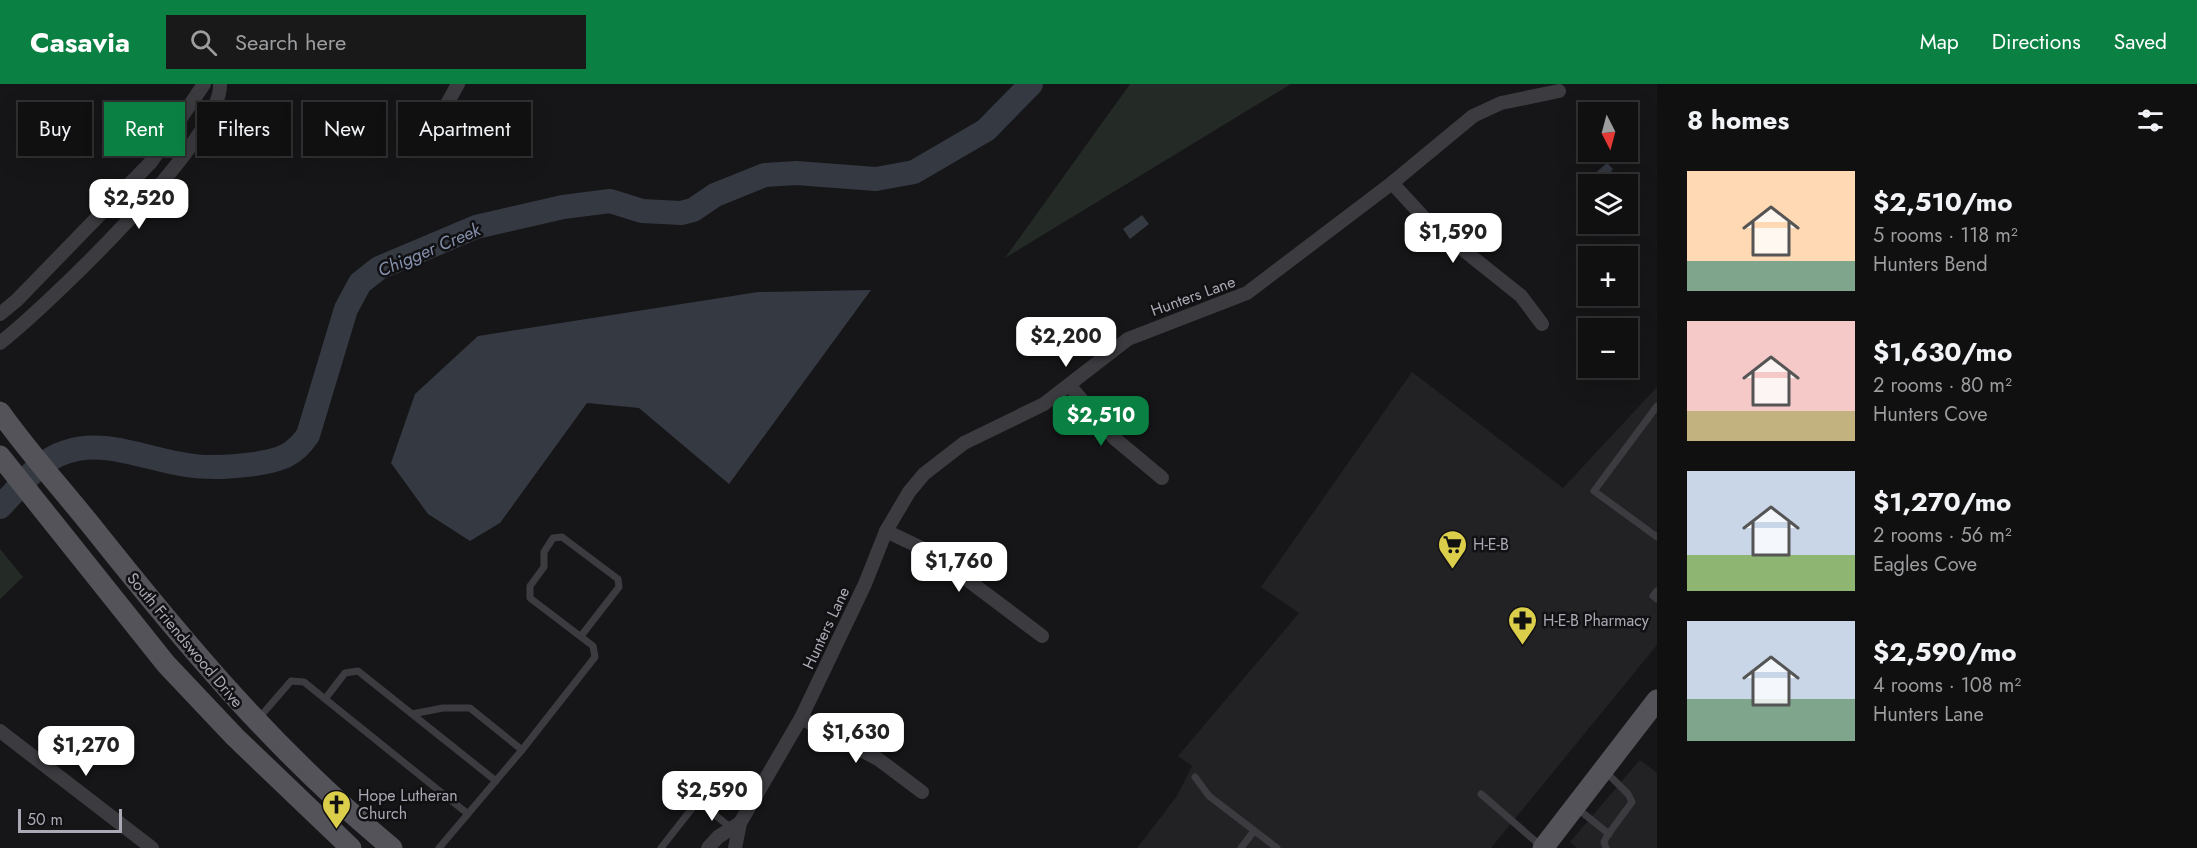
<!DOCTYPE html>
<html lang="en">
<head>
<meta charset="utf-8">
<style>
	:root { --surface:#101011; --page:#19191a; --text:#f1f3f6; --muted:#9c9d9f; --line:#303031; --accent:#0b8043 }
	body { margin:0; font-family:Jost,sans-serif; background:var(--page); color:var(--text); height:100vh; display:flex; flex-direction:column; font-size:22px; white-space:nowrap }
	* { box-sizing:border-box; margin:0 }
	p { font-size:20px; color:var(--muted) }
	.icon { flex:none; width:33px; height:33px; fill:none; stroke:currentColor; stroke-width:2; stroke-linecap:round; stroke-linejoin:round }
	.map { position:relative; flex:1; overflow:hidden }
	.side { display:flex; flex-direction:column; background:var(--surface); width:540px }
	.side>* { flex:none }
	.guide { position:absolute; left:18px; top:18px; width:570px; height:54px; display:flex; gap:12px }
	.needle { width:39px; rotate:174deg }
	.fabs { position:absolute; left:1578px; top:18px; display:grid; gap:12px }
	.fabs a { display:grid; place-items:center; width:60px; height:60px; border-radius:0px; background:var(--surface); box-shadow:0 6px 24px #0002,0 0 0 2px var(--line); font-size:30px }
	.scale { position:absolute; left:18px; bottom:15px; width:104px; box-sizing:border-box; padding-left:6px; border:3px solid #a9aab5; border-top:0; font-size:16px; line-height:21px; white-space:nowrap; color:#a9aab5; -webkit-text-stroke:4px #111012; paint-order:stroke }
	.price { position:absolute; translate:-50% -51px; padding:0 14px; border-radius:12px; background:#fff; color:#222; font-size:20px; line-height:39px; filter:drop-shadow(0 2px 3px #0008) }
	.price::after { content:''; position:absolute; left:50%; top:36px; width:18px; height:14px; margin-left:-9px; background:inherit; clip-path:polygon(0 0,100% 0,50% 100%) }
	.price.current { background:var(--accent); color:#fff }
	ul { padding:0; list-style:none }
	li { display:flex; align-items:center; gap:18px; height:150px; padding:0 30px }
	li span { display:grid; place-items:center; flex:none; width:168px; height:120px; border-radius:0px; color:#555 }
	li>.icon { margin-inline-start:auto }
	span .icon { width:72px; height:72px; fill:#fffc; stroke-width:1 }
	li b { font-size:26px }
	h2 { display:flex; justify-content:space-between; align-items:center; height:72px; padding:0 30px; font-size:26px }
	.chip { padding:0 21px; border-radius:0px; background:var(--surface); box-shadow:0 6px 24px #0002,0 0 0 2px var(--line); font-size:21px; line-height:54px }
	.chip.current { background:var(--accent); color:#fff }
	header { display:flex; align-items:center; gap:36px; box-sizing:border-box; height:84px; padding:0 30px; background:var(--accent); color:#fff }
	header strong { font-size:28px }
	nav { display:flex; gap:33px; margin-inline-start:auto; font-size:21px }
	.search { width:420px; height:54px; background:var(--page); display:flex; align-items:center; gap:15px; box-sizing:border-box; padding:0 21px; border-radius:0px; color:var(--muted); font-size:22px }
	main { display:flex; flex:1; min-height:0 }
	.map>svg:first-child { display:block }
	.built { fill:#222224 }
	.green { fill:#242b27 }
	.water { fill:#343942 }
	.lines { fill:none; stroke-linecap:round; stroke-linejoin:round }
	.river { stroke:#343942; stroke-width:24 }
	.service { stroke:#3c3c40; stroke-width:7 }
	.minor { stroke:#3c3c40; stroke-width:14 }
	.primary { stroke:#54535a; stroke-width:21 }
	.labels { text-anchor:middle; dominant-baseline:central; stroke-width:5; stroke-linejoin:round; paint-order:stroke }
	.street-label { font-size:16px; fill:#a9aab5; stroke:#111012 }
	.poi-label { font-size:16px; fill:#a9aab5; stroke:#111012; text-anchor:start }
	.water-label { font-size:18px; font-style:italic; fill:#8490ac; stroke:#111012 }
</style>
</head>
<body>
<header>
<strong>Casavia</strong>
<div class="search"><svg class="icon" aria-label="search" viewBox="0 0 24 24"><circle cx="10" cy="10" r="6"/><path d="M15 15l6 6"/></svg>Search here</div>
<nav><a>Map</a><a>Directions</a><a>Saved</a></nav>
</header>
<main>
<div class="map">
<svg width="1657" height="764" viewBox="0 0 1657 764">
	<rect width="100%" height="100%" fill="#161517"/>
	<!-- built -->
	<g class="built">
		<path d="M1412,288L1563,404L1657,303V561L1491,764H1137L1177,712L1192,682L1178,672L1299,529L1261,503Z"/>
		<path d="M1640,676L1657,689V764H1577L1570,758Z"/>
	</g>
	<!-- green -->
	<g class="green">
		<path d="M1130,0H1291L1005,174Z"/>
		<path d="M0,465L23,493L0,515Z"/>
	</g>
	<!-- water -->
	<g class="water">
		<path d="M1607,79L1613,85L1605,97L1593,100L1592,92Z"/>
		<path d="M1142,131L1149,140L1130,155L1123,145Z"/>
		<path d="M871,206L729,400L639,324L587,319L500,439L470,457L428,430L391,379L415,310L478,252L758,208Z"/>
	</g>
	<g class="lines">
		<!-- river -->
		<path class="river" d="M0,423C20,403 37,377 66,368C104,354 149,376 187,381C210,385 233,383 255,380C280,376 294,372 308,351L346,225L360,199L379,184L476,143L563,123L610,117L642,127L681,129L693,126L715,111L765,91L796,89L876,95L914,88L986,46L1031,0"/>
		<!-- service -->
		<g class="service">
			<path d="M1657,322L1594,407L1657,453"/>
			<path d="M1657,507L1653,512L1657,515"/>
			<path d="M325,615L345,589L358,587L412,630L443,624H470L522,666"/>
			<path d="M412,630L496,697"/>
			<path d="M259,634L291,597L304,598L468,730"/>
			<path d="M1605,687L1628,710L1632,718L1607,752L1604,758L1606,764"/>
			<path d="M1195,693L1209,712L1277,764"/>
			<path d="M1481,710L1541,762"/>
			<path d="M698,717L731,744"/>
			<path d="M1578,725L1609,750"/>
			<path d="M439,764L522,666L595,573L593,562L530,514V502L544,483V468L553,454L562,453L618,495L619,503L581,552"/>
			<path d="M661,764L716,694"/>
			<path d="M1241,764L1254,747"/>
		</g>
		<!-- minor -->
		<g class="minor">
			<path d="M430,51L458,0"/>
			<path d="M1392,99L1426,136L1521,212L1542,240"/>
			<path d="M0,230L17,216L151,78L204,0"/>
			<path d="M0,259C46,223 223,54 220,0"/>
			<path d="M1070,302L1114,354L1162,394"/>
			<path d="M886,447L932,469L1042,552"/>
			<path d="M801,634L878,675L922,708"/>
			<path d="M0,647L152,764"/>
			<path d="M708,764L718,753L740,739"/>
			<path d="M735,764L740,739L801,634L865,500L886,447L909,408L924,390L964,359L1044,320L1128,255L1247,209L1392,99L1473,32L1501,19L1559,7"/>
		</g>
		<!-- primary -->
		<g class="primary">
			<path d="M0,328C29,369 63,406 94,445C187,562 276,668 392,764"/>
			<path d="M0,372L166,580L235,653L351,764"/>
			<path d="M1543,764L1657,616"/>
		</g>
	</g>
	<!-- icons -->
	<defs>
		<symbol id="supermarket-pin" viewBox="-11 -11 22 30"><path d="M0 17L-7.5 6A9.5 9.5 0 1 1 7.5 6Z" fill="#dbce4a" stroke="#111012"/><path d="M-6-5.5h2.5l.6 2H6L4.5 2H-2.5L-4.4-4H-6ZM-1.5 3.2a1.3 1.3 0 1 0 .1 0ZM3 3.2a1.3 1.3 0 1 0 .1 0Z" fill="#111"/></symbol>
		<symbol id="pharmacy-pin" viewBox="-11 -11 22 30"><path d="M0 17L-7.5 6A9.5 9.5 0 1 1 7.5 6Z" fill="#dbce4a" stroke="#111012"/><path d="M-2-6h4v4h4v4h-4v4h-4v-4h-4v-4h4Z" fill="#111"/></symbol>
		<symbol id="church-pin" viewBox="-11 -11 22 30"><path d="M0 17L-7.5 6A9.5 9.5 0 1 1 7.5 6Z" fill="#dbce4a" stroke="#111012"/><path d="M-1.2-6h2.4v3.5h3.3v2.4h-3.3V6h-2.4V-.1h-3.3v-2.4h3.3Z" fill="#111"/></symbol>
	</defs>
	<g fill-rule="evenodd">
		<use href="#supermarket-pin" x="1436" y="444" width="33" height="45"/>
		<use href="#pharmacy-pin" x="1506" y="520" width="33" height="45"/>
		<use href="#church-pin" x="320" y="704" width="33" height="45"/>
	</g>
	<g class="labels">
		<!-- street labels -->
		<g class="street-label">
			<text transform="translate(1193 212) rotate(-20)">Hunters Lane</text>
			<text transform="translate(826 544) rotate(-65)">Hunters Lane</text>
			<text transform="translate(185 556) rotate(50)">South Friendswood Drive</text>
		</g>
		<!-- poi labels -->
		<g class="poi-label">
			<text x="1473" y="460">H-E-B</text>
			<text x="1543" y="536">H-E-B Pharmacy</text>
			<text x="358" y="711">Hope Lutheran<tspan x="358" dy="18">Church</tspan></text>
		</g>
		<!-- water labels -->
		<g class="water-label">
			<text transform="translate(429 166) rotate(-23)">Chigger Creek</text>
		</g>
	</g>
</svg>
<div class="fabs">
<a><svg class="needle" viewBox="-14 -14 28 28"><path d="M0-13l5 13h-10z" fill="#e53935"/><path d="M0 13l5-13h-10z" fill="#9c9d9f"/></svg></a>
<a><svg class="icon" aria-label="layers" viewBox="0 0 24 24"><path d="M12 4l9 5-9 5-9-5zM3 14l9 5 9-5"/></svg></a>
<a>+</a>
<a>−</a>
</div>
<div class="scale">50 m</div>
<b class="price" style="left:139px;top:146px">$2,520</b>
<b class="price" style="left:1453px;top:180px">$1,590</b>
<b class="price" style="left:1066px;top:284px">$2,200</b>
<b class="price current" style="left:1101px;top:363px">$2,510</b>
<b class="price" style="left:959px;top:509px">$1,760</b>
<b class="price" style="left:856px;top:680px">$1,630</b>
<b class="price" style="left:86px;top:693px">$1,270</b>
<b class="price" style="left:712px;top:738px">$2,590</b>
<div class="guide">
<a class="chip">Buy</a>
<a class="chip current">Rent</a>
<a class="chip">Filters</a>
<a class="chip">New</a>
<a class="chip">Apartment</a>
</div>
</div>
<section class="side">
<h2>8 homes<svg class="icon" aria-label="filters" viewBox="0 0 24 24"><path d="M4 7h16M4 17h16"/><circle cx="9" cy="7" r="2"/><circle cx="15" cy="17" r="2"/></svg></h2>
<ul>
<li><span style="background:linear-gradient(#ffd9b3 75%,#7fa58c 0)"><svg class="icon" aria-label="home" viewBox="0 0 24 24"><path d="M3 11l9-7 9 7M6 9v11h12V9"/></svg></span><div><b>$2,510/mo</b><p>5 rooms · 118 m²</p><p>Hunters Bend</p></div></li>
<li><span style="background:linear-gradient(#f6c9c9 75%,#c2b280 0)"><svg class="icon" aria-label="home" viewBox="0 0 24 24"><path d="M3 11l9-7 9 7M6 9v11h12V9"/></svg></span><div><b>$1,630/mo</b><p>2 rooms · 80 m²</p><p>Hunters Cove</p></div></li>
<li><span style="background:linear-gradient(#c9d6e8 70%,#8fb573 0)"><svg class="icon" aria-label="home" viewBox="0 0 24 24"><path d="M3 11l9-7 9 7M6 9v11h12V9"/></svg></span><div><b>$1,270/mo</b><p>2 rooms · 56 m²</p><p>Eagles Cove</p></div></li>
<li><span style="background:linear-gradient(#c9d6e8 65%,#7fa58c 0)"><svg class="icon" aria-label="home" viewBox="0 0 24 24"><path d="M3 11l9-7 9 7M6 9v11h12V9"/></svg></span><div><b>$2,590/mo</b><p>4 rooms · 108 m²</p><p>Hunters Lane</p></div></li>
</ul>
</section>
</main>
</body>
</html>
